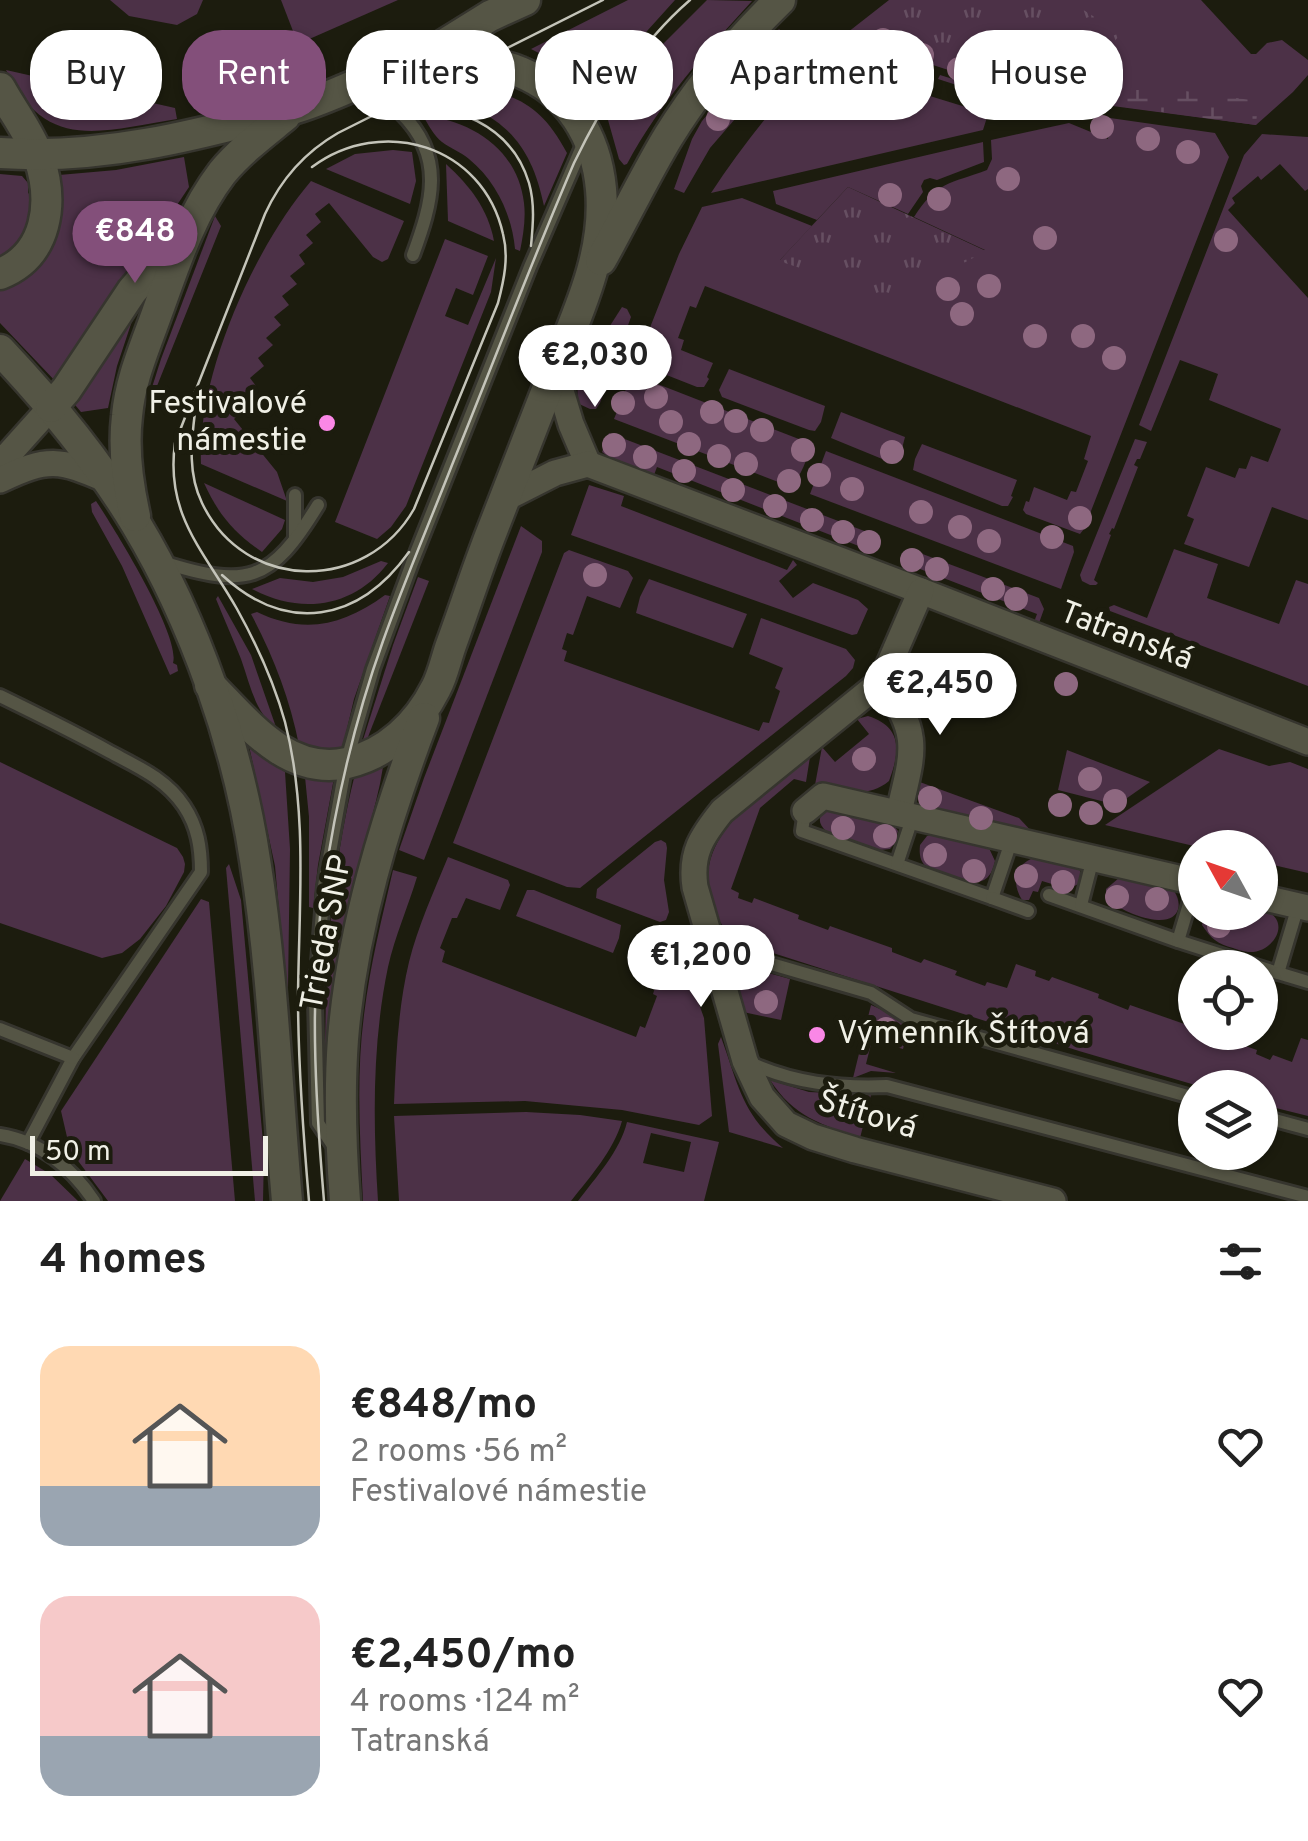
<!DOCTYPE html>
<html lang="en">
<head>
<meta charset="utf-8">
<style>
	:root { --surface:#fff; --page:#f6f6f6; --text:#222; --muted:#767676; --accent:#834f7a }
	body { margin:0; font-family:Overpass,sans-serif; background:var(--page); color:var(--text); height:100vh; display:flex; flex-direction:column; font-size:38px; white-space:nowrap }
	* { box-sizing:border-box; margin:0 }
	p { font-size:32px; color:var(--muted) }
	.icon { flex:none; width:55px; height:55px; fill:none; stroke:currentColor; stroke-width:2; stroke-linecap:round; stroke-linejoin:round }
	.map { position:relative; height:1201px; overflow:hidden }
	.side { display:flex; flex-direction:column; background:var(--surface); flex:1 }
	.side>* { flex:none }
	.hud { position:absolute; left:30px; top:30px; width:1250px; height:90px; display:flex; gap:20px }
	.needle { width:65px; rotate:310deg }
	.buttons { position:absolute; left:1178px; top:830px; display:grid; gap:20px }
	.buttons a { display:grid; place-items:center; width:100px; height:100px; border-radius:50%; background:var(--surface); box-shadow:0 2px 8px #0004; font-size:50px }
	.scale { position:absolute; left:30px; bottom:25px; width:238px; box-sizing:border-box; padding-left:10px; border:5px solid #f0f0e6; border-top:0; font-size:28px; line-height:35px; white-space:nowrap; color:#f0f0e6; -webkit-text-stroke:8px #1c1c0e; paint-order:stroke }
	.price { position:absolute; translate:-50% -85px; padding:0 22px; border-radius:35px; background:#fff; color:#222; font-size:32px; line-height:65px; filter:drop-shadow(0 2px 5px #0008) }
	.price::after { content:''; position:absolute; left:50%; top:60px; width:30px; height:22px; margin-left:-15px; background:inherit; clip-path:polygon(0 0,100% 0,50% 100%) }
	.price.selected { background:var(--accent); color:#fff }
	ul { padding:0; list-style:none }
	li { display:flex; align-items:center; gap:30px; height:250px; padding:0 40px }
	li span { display:grid; place-items:center; flex:none; width:280px; height:200px; border-radius:30px; color:#555 }
	li>.icon { margin-inline-start:auto }
	span .icon { width:120px; height:120px; fill:#fffc; stroke-width:1 }
	li b { font-size:42px }
	h2 { display:flex; justify-content:space-between; align-items:center; height:120px; padding:0 40px; font-size:42px }
	.tag { padding:0 35px; border-radius:40px; background:var(--surface); box-shadow:0 2px 8px #0004; font-size:35px; line-height:90px }
	.tag.selected { background:var(--accent); color:#fff }
	.map>svg:first-child { display:block }
	.green { fill:#4c3147; fill-rule:evenodd }
	.wetland { fill:url(#wetland-marsh) }
	.park { fill:url(#park-tufts) }
	.lines { fill:none; stroke-linecap:round; stroke-linejoin:round }
	.lane-casing { stroke:#36352e; stroke-width:18 }
	.street-casing { stroke:#36352e; stroke-width:30 }
	.secondary-casing { stroke:#36352e; stroke-width:35 }
	.lane { stroke:#555545; stroke-width:12 }
	.street { stroke:#555545; stroke-width:25 }
	.secondary { stroke:#555545; stroke-width:30 }
	.tram { stroke:#c4c4b9; stroke-width:2.5 }
	.tree { fill:#8e6880 }
	.poi-dot { fill:#fa87e6; stroke:#1c1c0e; stroke-width:4 }
	.labels { text-anchor:middle; dominant-baseline:central; stroke-width:10; stroke-linejoin:round; paint-order:stroke }
	.poi-label { font-size:32px; fill:#f0f0e6; stroke:#1c1c0e; text-anchor:end }
	.street-label { font-size:32px; fill:#f0f0e6; stroke:#1c1c0e }
</style>
</head>
<body>
<div class="map">
<svg width="1308" height="1201" viewBox="0 0 1308 1201">
	<defs>
		<pattern id="wetland-marsh" width="20" height="14" patternUnits="userSpaceOnUse" patternTransform="scale(2.5)"><rect width="20" height="14" fill="#4c3147"/><path d="M1 5h8M5 5V1M11 12h8M15 12V8" fill="none" stroke="#664f62"/></pattern>
		<pattern id="park-tufts" width="24" height="20" patternUnits="userSpaceOnUse" patternTransform="scale(2.5)"><rect width="24" height="20" fill="#4c3147"/><path d="M3 7l-1-3M5 7V3M7 7l1-3M15 17l-1-3M17 17v-4M19 17l1-3" fill="none" stroke="#664f62"/></pattern>
	</defs>
	<rect width="100%" height="100%" fill="#1c1c0e"/>
	<!-- green -->
	<g class="green">
		<path d="M110,0H203L197,14L177,25L129,16Z"/>
		<path d="M281,0H398L298,44Z"/>
		<path d="M628,0H675L629,51L596,98L566,67L531,49Z"/>
		<path d="M707,0L752,1C706,51 659,104 627,164L624,165L619,159L608,120L654,53Z"/>
		<path d="M889,0H1201L1251,54H1256L1267,43L1282,40L1308,60V75L1293,92L1256,125L1105,105L1078,109L1061,100L1057,105L843,36Z"/>
		<path d="M779,29L795,46L793,52L710,148L684,193L674,189L692,139L702,121Z"/>
		<path d="M836,42L868,51L887,102L899,96L903,102L920,93L969,108L975,91L938,79L940,75L995,92L983,130L711,193C747,138 789,87 836,42Z"/>
		<path d="M6,70L175,108L177,119C101,131 46,153 6,70Z"/>
		<path d="M460,84C515,94 540,102 567,153L544,206C531,141 500,110 434,97Z"/>
		<path d="M423,116C472,120 518,150 524,203C526,219 523,236 520,251L515,249C512,215 496,181 469,159C461,152 450,148 442,142C434,136 428,124 423,116Z"/>
		<path d="M1110,118L1215,133L1229,157L1084,529L1080,534L1026,514L1023,510L1026,501L1029,502L1034,487L1067,500L1071,491L1076,492L1088,461L1084,459L1091,436L705,286L696,308L690,306L678,338L684,340L681,350L713,363L707,377L709,379L704,387H697L636,363L679,254L702,207L742,198L812,226L780,260L985,250L914,217C937,181 950,184 987,170L992,159L991,140L1069,123L1108,139Z"/>
		<path d="M1262,134L1308,137V189L1305,191L1280,164L1261,180L1258,176L1232,198L1235,203L1228,210L1308,298V520L1272,507L1249,567L1184,544L1194,519L1187,516L1206,467L1235,478L1239,468L1246,469L1251,456L1268,462L1281,429L1209,400L1218,374L1180,360L1151,431L1139,425L1244,155Z"/>
		<path d="M983,142L984,162L937,180L930,178L924,180L921,186L923,192L908,214L848,187L817,220L776,204L773,191Z"/>
		<path d="M393,150L412,152L416,181L410,204L326,169L355,154Z"/>
		<path d="M184,157L189,187L58,384L0,323V290C56,271 66,228 59,175L116,170Z"/>
		<path d="M446,164C470,186 488,209 494,241L448,221Z"/>
		<path d="M0,174L22,176L28,183V193L32,196C29,225 26,241 0,258Z"/>
		<path d="M311,181L404,221L388,259L382,262L373,257L329,203L315,214L321,222L306,235L313,243L299,255L305,264L290,276L297,284L282,296L289,305L274,317L281,325L266,338L273,345L258,358L264,366L250,378L256,386L242,398L248,406L234,419L277,472L287,501L201,464C197,375 254,248 311,181Z"/>
		<path d="M215,216L221,226L151,401L148,400L161,359Z"/>
		<path d="M445,239L488,256L473,295L456,288L445,316L468,325L496,258L491,292L406,506L391,527L377,539L335,522Z"/>
		<path d="M140,297L117,366L108,408L81,412L71,400Z"/>
		<path d="M622,307L627,309L631,317L600,403L596,409H590L577,403L578,379L583,368Z"/>
		<path d="M729,369L825,406L821,422L815,431L809,430L722,397L719,390Z"/>
		<path d="M632,374L804,441L809,445C808,460 801,475 791,486L786,485L614,419Z"/>
		<path d="M841,412L905,437L899,460L892,463L831,438Z"/>
		<path d="M609,433L880,537L874,552L657,467L654,475L611,459L602,452Z"/>
		<path d="M1135,439L1147,442L1140,459H1137L1134,465L1138,467L1114,529L1112,528L1109,534L1111,535L1094,580L1098,583L1096,585H1090L1082,581L1080,575Z"/>
		<path d="M922,444L1017,480L1011,496L1013,497L1008,506H1002L913,470L915,459Z"/>
		<path d="M826,451L1073,546L1074,552L1061,589L810,494Z"/>
		<path d="M204,483L285,520L282,529L262,552C234,533 218,514 204,483Z"/>
		<path d="M589,485L624,496L621,506L787,570L793,560L797,565L779,581L793,598L813,583L858,600L868,609L857,634L852,635L571,535Z"/>
		<path d="M96,501C114,528 181,636 173,663L177,665L178,671L170,675L122,566L92,512L91,504Z"/>
		<path d="M521,526L542,541V552L424,860L399,850L424,778Z"/>
		<path d="M1174,549L1218,564L1207,598L1279,624L1296,580L1308,584V686L1110,611L1109,607L1114,605L1147,618Z"/>
		<path d="M569,550L628,571L633,578L620,608L587,596L573,635L567,633L562,649L567,651L564,661L759,731L763,722L769,723L780,691L775,688L783,668L749,654L761,618L846,649L855,660L853,668L846,676L580,888L567,887L453,843L564,553Z"/>
		<path d="M912,550L1039,598L1044,609L1039,623L1034,622L1037,614L907,564Z"/>
		<path d="M381,561L388,563C354,608 300,615 252,589L280,578L313,582L343,577Z"/>
		<path d="M418,577L429,581L366,742L362,743L393,645Z"/>
		<path d="M649,579L747,614L733,648L636,613L640,597Z"/>
		<path d="M385,595L390,596L354,699L342,750L321,751L299,745C290,699 273,655 251,614L257,612C305,635 344,625 385,595Z"/>
		<path d="M218,596L251,655L277,730C254,710 251,687 241,659C233,639 224,619 216,599Z"/>
		<path d="M868,716C903,727 900,752 889,781C866,800 841,790 815,785L822,747L835,762L869,734L857,719Z"/>
		<path d="M249,746L285,772L290,849L288,988H286L275,866Z"/>
		<path d="M1219,749L1269,766L1290,762L1308,769V873L1260,862V848L1198,847L1105,825Z"/>
		<path d="M1067,750L1150,782L1117,805L1058,790Z"/>
		<path d="M810,757L806,782L794,779L760,808L731,889L739,893L738,898L752,903L754,898L799,915L798,919L828,930L830,926L892,948V952L921,963L924,959L957,971L955,975L985,986L987,982L1007,988L1016,964L1036,971L1035,976L1049,981L1052,977L1099,994L1098,998L1128,1010L1130,1005L1193,1027L1192,1032L1222,1043L1225,1039L1257,1050L1256,1054L1270,1060L1273,1055L1292,1062L1301,1038L1308,1040V1116L1260,1104V1088L1202,1087L1079,1051L751,946C726,933 714,921 709,893C698,828 767,792 810,757Z"/>
		<path d="M0,762L177,848L183,857L185,864L184,872L166,906L140,939L122,953L102,958L0,923Z"/>
		<path d="M380,765L383,767C376,813 358,858 348,904C336,958 330,1012 325,1067C325,968 331,870 355,774Z"/>
		<path d="M305,777L334,778L318,865L313,908L309,907V817Z"/>
		<path d="M917,781L1019,818L1034,834L931,810L920,799Z"/>
		<path d="M825,809L890,821L898,831L895,843L890,849L880,850L826,831C818,823 818,818 825,809Z"/>
		<path d="M940,832L988,846L995,861C989,890 971,882 951,876C944,873 933,872 927,867C920,862 919,854 920,845L927,836Z"/>
		<path d="M661,840L666,843L667,848L664,880L669,912L666,920L660,922L596,898L597,889L655,842Z"/>
		<path d="M448,857L508,880L510,885L500,910L466,898L457,918H452L440,948L445,951L442,962L636,1037L640,1026L645,1028L657,996L653,994L660,972L629,959L637,937L642,932L679,948L704,1018L712,1116L699,1125L622,1110L525,1101L394,1104C396,1056 398,1008 409,962C418,926 434,891 448,857Z"/>
		<path d="M1036,857L1079,868L1083,880C1071,893 1057,885 1042,881L1038,892L1033,891L1029,900H1022C1011,883 1015,863 1036,857Z"/>
		<path d="M229,864L241,900L264,1153L263,1201H255L226,868Z"/>
		<path d="M393,870L417,877C408,907 395,936 388,967C372,1044 373,1123 378,1201H363C360,1139 356,1076 364,1015C370,965 382,918 393,870Z"/>
		<path d="M1119,878L1171,887C1184,902 1181,921 1158,920C1141,919 1118,909 1106,898V889Z"/>
		<path d="M527,890H534L621,925L619,938L613,953L516,916Z"/>
		<path d="M201,899L209,902L235,1201H108L70,1150L61,1111Z"/>
		<path d="M1260,909C1295,918 1274,954 1248,952C1246,952 1235,949 1233,948C1218,944 1211,939 1202,925L1203,917L1207,913L1260,912Z"/>
		<path d="M746,967L790,979L781,1020L743,1012L734,979L739,970Z"/>
		<path d="M871,1005L905,1020L907,1033L903,1049L872,1040L866,1064L896,1073L871,1071L853,1078Z"/>
		<path d="M721,1037C739,1086 741,1113 783,1148L729,1132L718,1044Z"/>
		<path d="M770,1080L809,1092L871,1095L860,1138C821,1124 794,1117 770,1080Z"/>
		<path d="M526,1112L580,1115L622,1121C614,1150 590,1177 571,1201H399L394,1116Z"/>
		<path d="M627,1122L719,1142L704,1201H578C596,1177 620,1151 627,1122ZM651,1133L691,1142L684,1172L643,1163Z"/>
		<path d="M25,1159L50,1174L78,1201H0Z"/>
	</g>
	<!-- wetland -->
	<path class="wetland" d="M1119,82L1258,101L1256,125L1118,106Z"/>
	<!-- park -->
	<g class="park">
		<path d="M918,0H1068L1121,34L1060,100L973,63L884,19Z"/>
		<path d="M848,187L986,251L895,300L779,261Z"/>
	</g>
	<g class="lines">
		<defs>
			<g id="lane">
				<path d="M361,86C374,95 389,103 401,113C446,157 432,203 413,255"/>
				<path d="M295,538V495"/>
				<path d="M162,562C247,588 270,584 318,505"/>
				<path d="M0,696C37,714 74,732 110,752C138,767 166,779 184,806C198,827 201,848 201,872L73,1058L28,1143"/>
				<path d="M805,811L802,831L992,898L1012,839"/>
				<path d="M897,864L913,816"/>
				<path d="M1049,895L1178,941L1278,973L1298,906"/>
				<path d="M992,898L1028,911"/>
				<path d="M1081,905L1093,858"/>
				<path d="M1178,941L1195,884"/>
				<path d="M713,947L871,993L911,1019L1195,1098"/>
				<path d="M1278,973L1308,982"/>
				<path d="M0,1029L73,1058"/>
				<path d="M748,1062C793,1083 838,1088 887,1086L1308,1197"/>
				<path d="M1260,1116L1308,1129"/>
				<path d="M0,1135C40,1141 72,1168 94,1201"/>
				<path d="M334,1147L318,1123L315,1000L324,886L346,763L373,669L412,563L530,267L585,140"/>
			</g>
			<g id="street">
				<path d="M555,371L571,424L588,464"/>
				<path d="M0,464L51,407"/>
				<path d="M0,480C48,457 59,459 107,480"/>
				<path d="M504,499L555,473L588,464L921,591L1308,742"/>
				<path d="M921,591L882,681L722,811C702,836 690,853 695,887L745,1061L762,1097L786,1124L813,1137L855,1150L1053,1201"/>
				<path d="M882,681C922,734 913,752 899,812"/>
				<path d="M805,811L823,796L1195,882"/>
				<path d="M1260,897L1308,908"/>
			</g>
			<g id="secondary">
				<path d="M424,57L490,16L525,0"/>
				<path d="M0,88C12,110 30,133 39,158C54,202 48,255 0,274"/>
				<path d="M0,153C99,160 195,136 289,110C323,101 355,84 388,71C399,67 411,60 423,58C444,54 500,63 520,72C569,92 596,136 601,189C607,255 576,317 552,377C532,428 512,480 492,531C477,569 465,607 451,645C446,659 443,675 436,688C418,724 387,754 347,763C287,776 247,722 210,685"/>
				<path d="M601,260C624,219 644,177 668,137C698,88 738,41 780,0"/>
				<path d="M0,350C51,404 98,461 136,524C195,622 238,746 255,860C273,972 277,1088 287,1201"/>
				<path d="M51,407L66,390L132,291L178,237"/>
				<path d="M135,516C128,485 123,449 127,416C130,380 145,347 157,313C175,264 190,215 222,173C240,151 263,134 285,116"/>
				<path d="M345,1201C341,1148 339,1092 343,1039C352,929 385,821 424,718"/>
			</g>
		</defs>
		<!-- lane casing -->
		<use href="#lane" class="lane-casing"/>
		<!-- street casing -->
		<use href="#street" class="street-casing"/>
		<!-- secondary casing -->
		<use href="#secondary" class="secondary-casing"/>
		<!-- lane -->
		<use href="#lane" class="lane"/>
		<!-- street -->
		<use href="#street" class="street"/>
		<!-- secondary -->
		<use href="#secondary" class="secondary"/>
		<!-- tram -->
		<g class="tram">
			<path d="M397,111C452,99 512,126 529,183C535,204 533,225 531,246"/>
			<path d="M195,412C191,444 188,474 202,503C245,593 366,593 414,509L498,303C504,280 509,257 503,234C483,145 382,115 312,167"/>
			<path d="M222,575C287,635 359,622 409,552"/>
			<path d="M309,1201C303,1132 298,1064 298,995C299,904 308,811 285,722C274,682 257,645 237,609C204,551 165,515 175,443L265,214C281,179 305,152 338,133L603,0"/>
			<path d="M324,1201C315,1095 309,989 324,884C336,801 355,719 383,641C404,582 429,524 452,465C493,364 531,263 574,163C603,103 639,44 690,0"/>
		</g>
	</g>
	<!-- trees -->
	<g class="tree">
		<circle cx="883" cy="40" r="12"/>
		<circle cx="784" cy="45" r="12"/>
		<circle cx="922" cy="55" r="12"/>
		<circle cx="959" cy="69" r="12"/>
		<circle cx="748" cy="84" r="12"/>
		<circle cx="999" cy="85" r="12"/>
		<circle cx="78" cy="93" r="12"/>
		<circle cx="103" cy="99" r="12"/>
		<circle cx="718" cy="119" r="12"/>
		<circle cx="1102" cy="127" r="12"/>
		<circle cx="1148" cy="139" r="12"/>
		<circle cx="1188" cy="152" r="12"/>
		<circle cx="1008" cy="179" r="12"/>
		<circle cx="890" cy="195" r="12"/>
		<circle cx="939" cy="199" r="12"/>
		<circle cx="1045" cy="238" r="12"/>
		<circle cx="1226" cy="240" r="12"/>
		<circle cx="989" cy="286" r="12"/>
		<circle cx="948" cy="289" r="12"/>
		<circle cx="962" cy="314" r="12"/>
		<circle cx="1035" cy="336" r="12"/>
		<circle cx="1083" cy="336" r="12"/>
		<circle cx="1114" cy="358" r="12"/>
		<circle cx="656" cy="397" r="12"/>
		<circle cx="623" cy="403" r="12"/>
		<circle cx="712" cy="412" r="12"/>
		<circle cx="736" cy="421" r="12"/>
		<circle cx="671" cy="422" r="12"/>
		<circle cx="762" cy="430" r="12"/>
		<circle cx="689" cy="444" r="12"/>
		<circle cx="614" cy="445" r="12"/>
		<circle cx="803" cy="450" r="12"/>
		<circle cx="892" cy="452" r="12"/>
		<circle cx="719" cy="456" r="12"/>
		<circle cx="645" cy="457" r="12"/>
		<circle cx="746" cy="464" r="12"/>
		<circle cx="684" cy="471" r="12"/>
		<circle cx="819" cy="475" r="12"/>
		<circle cx="789" cy="481" r="12"/>
		<circle cx="852" cy="489" r="12"/>
		<circle cx="733" cy="490" r="12"/>
		<circle cx="775" cy="506" r="12"/>
		<circle cx="921" cy="512" r="12"/>
		<circle cx="1080" cy="518" r="12"/>
		<circle cx="812" cy="520" r="12"/>
		<circle cx="960" cy="527" r="12"/>
		<circle cx="843" cy="532" r="12"/>
		<circle cx="1052" cy="537" r="12"/>
		<circle cx="989" cy="541" r="12"/>
		<circle cx="869" cy="542" r="12"/>
		<circle cx="912" cy="560" r="12"/>
		<circle cx="937" cy="569" r="12"/>
		<circle cx="595" cy="575" r="12"/>
		<circle cx="993" cy="589" r="12"/>
		<circle cx="1016" cy="599" r="12"/>
		<circle cx="1066" cy="684" r="12"/>
		<circle cx="864" cy="759" r="12"/>
		<circle cx="1090" cy="779" r="12"/>
		<circle cx="930" cy="798" r="12"/>
		<circle cx="1115" cy="801" r="12"/>
		<circle cx="1060" cy="805" r="12"/>
		<circle cx="1091" cy="813" r="12"/>
		<circle cx="981" cy="818" r="12"/>
		<circle cx="843" cy="828" r="12"/>
		<circle cx="885" cy="836" r="12"/>
		<circle cx="935" cy="855" r="12"/>
		<circle cx="974" cy="871" r="12"/>
		<circle cx="1026" cy="876" r="12"/>
		<circle cx="1063" cy="882" r="12"/>
		<circle cx="1117" cy="897" r="12"/>
		<circle cx="1157" cy="899" r="12"/>
		<circle cx="1219" cy="926" r="12"/>
		<circle cx="766" cy="1002" r="12"/>
		<circle cx="886" cy="1029" r="12"/>
	</g>
	<!-- markers -->
	<g class="poi-dot">
		<circle cx="327" cy="423" r="10"/>
		<circle cx="817" cy="1035" r="10"/>
	</g>
	<g class="labels">
		<!-- poi labels -->
		<g class="poi-label">
			<text x="307" y="405">Festivalové<tspan x="307" dy="37">námestie</tspan></text>
			<text x="837" y="1035" text-anchor="start">Výmenník Štítová</text>
		</g>
		<!-- street labels -->
		<g class="street-label">
			<text transform="translate(1126 637) rotate(21)">Tatranská</text>
			<text transform="translate(328 933) rotate(-79)">Trieda SNP</text>
			<text transform="translate(867 1116) rotate(17)">Štítová</text>
		</g>
	</g>
</svg>
<div class="buttons">
<a><svg class="needle" viewBox="-14 -14 28 28"><path d="M0-13l5 13h-10z" fill="#e53935"/><path d="M0 13l5-13h-10z" fill="#767676"/></svg></a>
<a><svg class="icon" aria-label="locate" viewBox="0 0 24 24"><circle cx="12" cy="12" r="6"/><path d="M12 2v4M12 18v4M2 12h4M18 12h4"/></svg></a>
<a><svg class="icon" aria-label="layers" viewBox="0 0 24 24"><path d="M12 4l9 5-9 5-9-5zM3 14l9 5 9-5"/></svg></a>
</div>
<div class="scale">50 m</div>
<b class="price selected" style="left:135px;top:286px">€848</b>
<b class="price" style="left:595px;top:410px">€2,030</b>
<b class="price" style="left:940px;top:738px">€2,450</b>
<b class="price" style="left:701px;top:1010px">€1,200</b>
<div class="hud">
<a class="tag">Buy</a>
<a class="tag selected">Rent</a>
<a class="tag">Filters</a>
<a class="tag">New</a>
<a class="tag">Apartment</a>
<a class="tag">House</a>
</div>
</div>
<section class="side">
<h2>4 homes<svg class="icon" aria-label="filters" viewBox="0 0 24 24"><path d="M4 7h16M4 17h16"/><circle cx="9" cy="7" r="2"/><circle cx="15" cy="17" r="2"/></svg></h2>
<ul>
<li><span style="background:linear-gradient(#ffd9b3 70%,#9aa5b1 0)"><svg class="icon" aria-label="home" viewBox="0 0 24 24"><path d="M3 11l9-7 9 7M6 9v11h12V9"/></svg></span><div><b>€848/mo</b><p>2 rooms · 56 m²</p><p>Festivalové námestie</p></div><svg class="icon" aria-label="heart" viewBox="0 0 24 24"><path d="M12 20l-8-8c-3-5 5-10 8-4 3-6 11-1 8 4z"/></svg></li>
<li><span style="background:linear-gradient(#f6c9c9 70%,#9aa5b1 0)"><svg class="icon" aria-label="home" viewBox="0 0 24 24"><path d="M3 11l9-7 9 7M6 9v11h12V9"/></svg></span><div><b>€2,450/mo</b><p>4 rooms · 124 m²</p><p>Tatranská</p></div><svg class="icon" aria-label="heart" viewBox="0 0 24 24"><path d="M12 20l-8-8c-3-5 5-10 8-4 3-6 11-1 8 4z"/></svg></li>
</ul>
</section>
</body>
</html>
